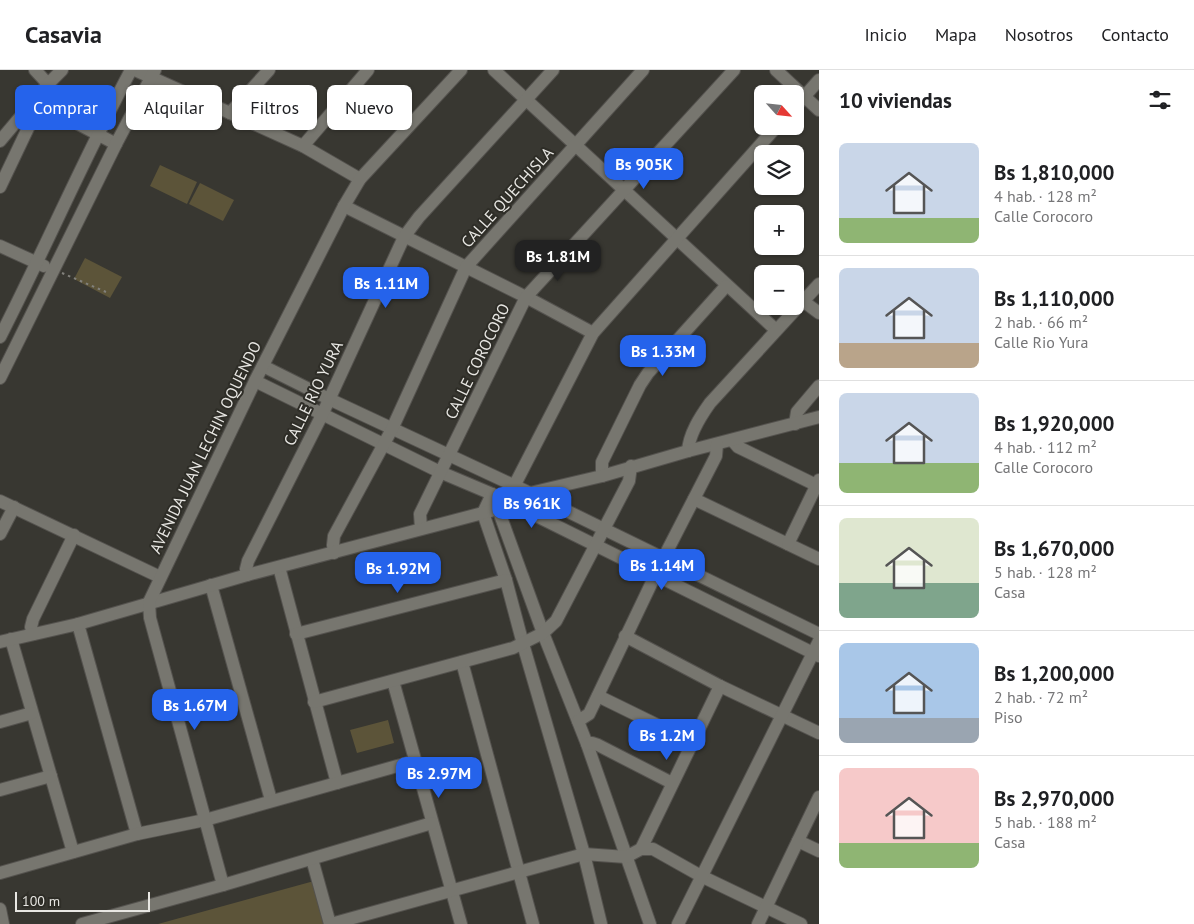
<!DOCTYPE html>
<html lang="es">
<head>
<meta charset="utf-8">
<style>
	:root { --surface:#fff; --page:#f6f6f6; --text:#202124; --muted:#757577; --line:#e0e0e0; --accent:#2563eb }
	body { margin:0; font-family:"PT Sans",sans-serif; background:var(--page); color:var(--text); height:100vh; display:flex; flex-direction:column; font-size:19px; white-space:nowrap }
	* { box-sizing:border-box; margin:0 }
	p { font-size:16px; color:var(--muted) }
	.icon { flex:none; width:28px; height:28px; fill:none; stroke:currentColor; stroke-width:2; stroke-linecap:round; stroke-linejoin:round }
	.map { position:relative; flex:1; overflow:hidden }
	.panel { display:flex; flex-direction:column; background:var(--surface); width:375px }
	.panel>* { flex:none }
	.banner { position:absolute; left:15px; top:15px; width:475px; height:45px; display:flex; gap:10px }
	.needle { width:32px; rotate:117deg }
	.buttons { position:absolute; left:754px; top:15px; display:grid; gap:10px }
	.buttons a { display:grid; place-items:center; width:50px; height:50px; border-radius:8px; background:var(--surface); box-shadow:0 1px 4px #0004; font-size:25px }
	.scale { position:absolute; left:15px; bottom:12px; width:135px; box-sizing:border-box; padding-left:5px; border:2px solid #e8e7e3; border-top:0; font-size:14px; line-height:18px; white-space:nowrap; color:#e8e7e3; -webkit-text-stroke:4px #2e2d27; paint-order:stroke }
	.price { position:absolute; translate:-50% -42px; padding:0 11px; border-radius:10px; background:var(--accent); color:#fff; font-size:16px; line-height:32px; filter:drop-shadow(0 1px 2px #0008) }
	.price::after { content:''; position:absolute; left:50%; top:30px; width:15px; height:11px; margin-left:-8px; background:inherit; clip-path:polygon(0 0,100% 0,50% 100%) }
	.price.selected { background:#222; color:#fff }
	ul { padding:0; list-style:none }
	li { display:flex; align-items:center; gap:15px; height:125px; padding:0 20px }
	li+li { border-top:1px solid var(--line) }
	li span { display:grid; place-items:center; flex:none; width:140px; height:100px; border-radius:8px; color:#555 }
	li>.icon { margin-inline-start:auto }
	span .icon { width:60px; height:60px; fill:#fffc; stroke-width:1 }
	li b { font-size:21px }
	h2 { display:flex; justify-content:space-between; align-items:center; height:60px; padding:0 20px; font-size:21px }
	.chip { padding:0 18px; border-radius:8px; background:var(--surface); box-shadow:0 1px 4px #0004; font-size:18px; line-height:45px }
	.chip.selected { background:var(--accent); color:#fff }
	header { display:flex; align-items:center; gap:30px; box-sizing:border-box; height:70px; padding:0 25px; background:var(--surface); border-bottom:1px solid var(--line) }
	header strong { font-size:24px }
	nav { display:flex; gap:28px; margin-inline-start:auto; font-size:18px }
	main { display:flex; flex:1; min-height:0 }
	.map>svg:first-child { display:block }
	.green { fill:#5c5439 }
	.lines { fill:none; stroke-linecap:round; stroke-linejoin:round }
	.minor-casing { stroke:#54524e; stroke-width:14 }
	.path { stroke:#82817c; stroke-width:2; stroke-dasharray:2.5 4; stroke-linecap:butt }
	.minor { stroke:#77766f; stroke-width:12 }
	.labels { text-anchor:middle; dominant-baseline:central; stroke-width:4; stroke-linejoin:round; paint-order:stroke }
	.street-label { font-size:16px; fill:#e8e7e3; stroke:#2e2d27 }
</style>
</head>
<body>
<header>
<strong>Casavia</strong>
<nav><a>Inicio</a><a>Mapa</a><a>Nosotros</a><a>Contacto</a></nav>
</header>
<main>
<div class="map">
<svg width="819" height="854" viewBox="0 0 819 854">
	<rect width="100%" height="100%" fill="#383731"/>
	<!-- green -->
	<g class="green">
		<path d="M160,95L197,112L187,134L150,116Z"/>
		<path d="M200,113L234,130L223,151L189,134Z"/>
		<path d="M85,188L122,207L110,228L74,209Z"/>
		<path d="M388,650L394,673L357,683L350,660Z"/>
		<path d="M314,811L325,854H158Z"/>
	</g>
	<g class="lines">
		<defs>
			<g id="minor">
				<path d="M35,0L48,14"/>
				<path d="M135,0L303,76L360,109"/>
				<path d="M494,0L776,260"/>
				<path d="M776,0L819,40"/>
				<path d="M35,31L116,74"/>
				<path d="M795,37L819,10"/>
				<path d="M230,43L269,0"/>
				<path d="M0,71L48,14L62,0"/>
				<path d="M303,76L368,0"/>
				<path d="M0,117L40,33"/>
				<path d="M344,136L526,227L593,263"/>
				<path d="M0,176L44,196"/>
				<path d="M803,231L819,243"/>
				<path d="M0,267C45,179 84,88 131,0"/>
				<path d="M263,296L329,329L530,423L819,564"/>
				<path d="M0,308L116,74L155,0"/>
				<path d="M255,311L440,402L492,424L819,586"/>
				<path d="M795,354L797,342L819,316"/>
				<path d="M732,370L738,377L816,415"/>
				<path d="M688,381C689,364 700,347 710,333L819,214"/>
				<path d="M602,406V392L640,315L648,303L726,216"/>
				<path d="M492,424L483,443L506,510L523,574L584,784L601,854"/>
				<path d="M510,424L593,263L777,56"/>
				<path d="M694,429L819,489"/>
				<path d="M0,431L160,507"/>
				<path d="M498,439L543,563L587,674L650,854"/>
				<path d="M421,458L420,444L526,227L734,0"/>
				<path d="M0,464L14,437"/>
				<path d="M788,474L819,410"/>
				<path d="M334,483L333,475L334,466L392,359L466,197L643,0"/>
				<path d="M279,497L337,713"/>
				<path d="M247,505L246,499L248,491L322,345L404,167L419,147L553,0"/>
				<path d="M211,515L271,730"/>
				<path d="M78,554L137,764"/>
				<path d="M33,564L31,557L33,549L74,465"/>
				<path d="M296,564L506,510"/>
				<path d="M625,566L720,616L819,663"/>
				<path d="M11,569L73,782"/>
				<path d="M0,572L78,554L247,505L498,439L512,434L530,423L602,406L688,381L819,347"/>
				<path d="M462,592L533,854"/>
				<path d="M393,611L461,854"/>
				<path d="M598,626L692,672"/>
				<path d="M314,632L513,578L543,563L556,551L629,411L631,396"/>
				<path d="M578,651L589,644L663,489L716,386L717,374"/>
				<path d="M0,652L32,643"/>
				<path d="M587,674L592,673L598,675L672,713"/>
				<path d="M0,720L51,706"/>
				<path d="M798,771L819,781"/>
				<path d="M641,779L720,616"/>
				<path d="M312,789L330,854"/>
				<path d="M0,803L137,764L205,750L415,691"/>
				<path d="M223,815L150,548L149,532L255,311L344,136L360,109L461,0"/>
				<path d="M0,839L3,854"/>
				<path d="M82,854L223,815L432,753"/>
				<path d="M331,854L584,784L626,787L641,779H653L701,806L801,854"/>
				<path d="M678,854L819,571"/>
				<path d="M758,854L819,727"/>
			</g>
		</defs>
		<!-- minor casing -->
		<use href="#minor" class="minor-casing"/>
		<!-- path -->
		<path class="path" d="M62,203L106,222"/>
		<!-- minor -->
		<use href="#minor" class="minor"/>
	</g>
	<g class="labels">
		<!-- street labels -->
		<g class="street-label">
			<text transform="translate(507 127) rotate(-48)">CALLE QUECHISLA</text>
			<text transform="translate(477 291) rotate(-64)">CALLE COROCORO</text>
			<text transform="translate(313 323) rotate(-64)">CALLE RIO YURA</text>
			<text transform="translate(205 377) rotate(-64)">AVENIDA JUAN LECHIN OQUENDO</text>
		</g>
	</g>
</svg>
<div class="buttons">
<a><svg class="needle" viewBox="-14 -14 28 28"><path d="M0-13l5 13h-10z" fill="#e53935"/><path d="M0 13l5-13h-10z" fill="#757577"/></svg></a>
<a><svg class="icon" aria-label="layers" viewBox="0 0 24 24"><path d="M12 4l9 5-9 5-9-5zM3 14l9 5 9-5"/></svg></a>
<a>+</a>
<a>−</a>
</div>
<div class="scale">100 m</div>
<b class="price" style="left:644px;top:120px">Bs 905K</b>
<b class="price selected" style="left:558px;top:212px">Bs 1.81M</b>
<b class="price" style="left:386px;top:239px">Bs 1.11M</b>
<b class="price" style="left:663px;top:307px">Bs 1.33M</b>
<b class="price" style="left:532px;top:459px">Bs 961K</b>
<b class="price" style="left:662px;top:521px">Bs 1.14M</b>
<b class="price" style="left:398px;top:524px">Bs 1.92M</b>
<b class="price" style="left:195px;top:661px">Bs 1.67M</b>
<b class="price" style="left:667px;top:691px">Bs 1.2M</b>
<b class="price" style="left:439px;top:729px">Bs 2.97M</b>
<div class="banner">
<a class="chip selected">Comprar</a>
<a class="chip">Alquilar</a>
<a class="chip">Filtros</a>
<a class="chip">Nuevo</a>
</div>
</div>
<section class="panel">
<h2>10 viviendas<svg class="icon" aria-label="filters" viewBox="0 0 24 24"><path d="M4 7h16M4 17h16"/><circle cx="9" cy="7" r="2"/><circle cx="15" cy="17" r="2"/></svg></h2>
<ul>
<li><span style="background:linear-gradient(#c9d6e8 75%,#8fb573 0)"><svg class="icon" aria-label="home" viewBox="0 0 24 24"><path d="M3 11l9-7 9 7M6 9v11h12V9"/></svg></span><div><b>Bs 1,810,000</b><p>4 hab. · 128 m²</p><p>Calle Corocoro</p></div></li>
<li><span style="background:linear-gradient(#c9d6e8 75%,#b9a48a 0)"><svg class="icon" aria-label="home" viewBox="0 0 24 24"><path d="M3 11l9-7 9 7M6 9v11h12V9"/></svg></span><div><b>Bs 1,110,000</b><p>2 hab. · 66 m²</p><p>Calle Rio Yura</p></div></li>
<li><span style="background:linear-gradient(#c9d6e8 70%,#8fb573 0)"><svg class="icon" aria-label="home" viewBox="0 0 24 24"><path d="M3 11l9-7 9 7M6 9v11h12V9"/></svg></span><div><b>Bs 1,920,000</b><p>4 hab. · 112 m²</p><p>Calle Corocoro</p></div></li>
<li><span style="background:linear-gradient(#dfe7d0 65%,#7fa58c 0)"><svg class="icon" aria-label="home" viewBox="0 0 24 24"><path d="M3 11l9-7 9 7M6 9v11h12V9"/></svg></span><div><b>Bs 1,670,000</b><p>5 hab. · 128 m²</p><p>Casa</p></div></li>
<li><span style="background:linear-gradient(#a9c7e8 75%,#9aa5b1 0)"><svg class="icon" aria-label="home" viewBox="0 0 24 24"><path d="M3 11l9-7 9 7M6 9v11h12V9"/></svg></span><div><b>Bs 1,200,000</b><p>2 hab. · 72 m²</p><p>Piso</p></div></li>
<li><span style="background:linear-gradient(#f6c9c9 75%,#8fb573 0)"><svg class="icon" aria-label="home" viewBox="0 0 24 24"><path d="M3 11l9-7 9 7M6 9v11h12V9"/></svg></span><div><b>Bs 2,970,000</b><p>5 hab. · 188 m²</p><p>Casa</p></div></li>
</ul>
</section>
</main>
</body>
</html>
